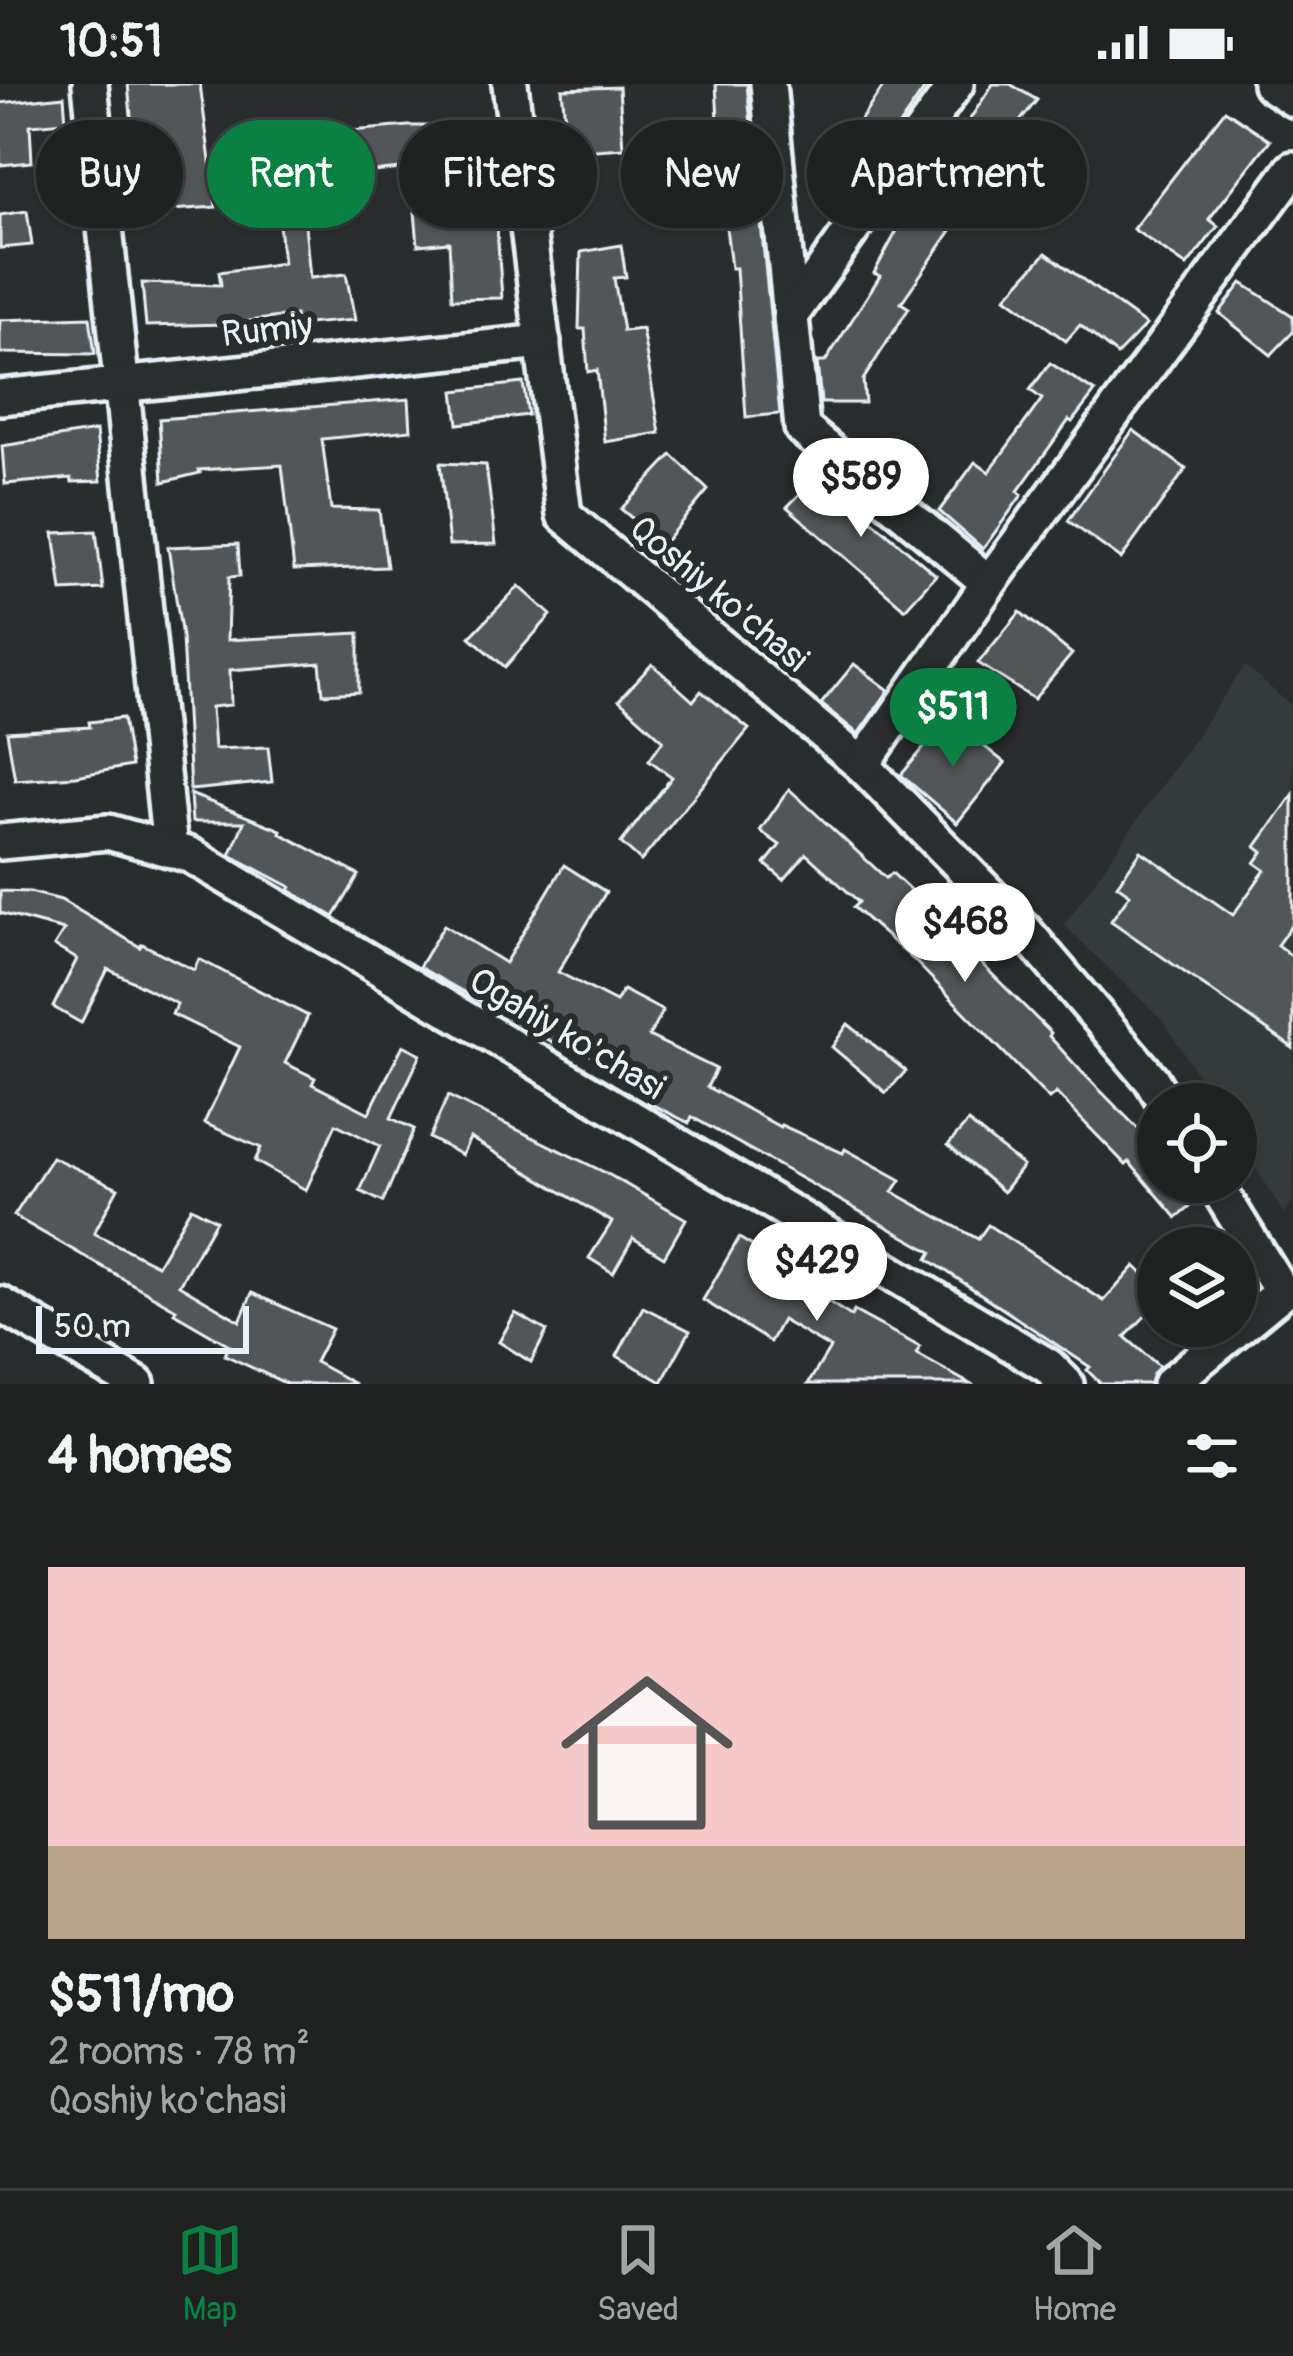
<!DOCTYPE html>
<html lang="en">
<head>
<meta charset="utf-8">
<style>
	:root { --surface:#202222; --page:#2d2f2f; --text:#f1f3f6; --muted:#a2a4a5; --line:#3d3f40; --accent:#0b8043 }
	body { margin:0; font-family:Pangolin,sans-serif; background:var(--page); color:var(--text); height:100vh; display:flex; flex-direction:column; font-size:45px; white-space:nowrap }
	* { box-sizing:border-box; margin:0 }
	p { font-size:39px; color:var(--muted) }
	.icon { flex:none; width:66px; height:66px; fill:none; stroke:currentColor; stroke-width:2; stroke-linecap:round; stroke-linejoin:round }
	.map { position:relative; height:1300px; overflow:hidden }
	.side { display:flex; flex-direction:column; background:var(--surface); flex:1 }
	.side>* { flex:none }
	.top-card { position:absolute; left:36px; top:36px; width:1221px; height:108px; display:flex; gap:24px }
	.fabs { position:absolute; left:1137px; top:999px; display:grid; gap:24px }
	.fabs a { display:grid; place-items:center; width:120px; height:120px; border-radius:50%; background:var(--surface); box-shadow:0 3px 9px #0004,0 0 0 3px var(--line); font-size:60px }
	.scale { position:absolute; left:36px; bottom:30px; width:213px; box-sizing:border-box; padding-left:12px; border:6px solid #e8f1f8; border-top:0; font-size:33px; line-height:42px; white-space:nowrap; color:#e8f1f8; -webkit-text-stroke:9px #2a2d2e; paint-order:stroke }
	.price { position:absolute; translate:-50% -102px; padding:0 27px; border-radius:42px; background:#fff; color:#222; font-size:39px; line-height:78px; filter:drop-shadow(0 3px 6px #0008) }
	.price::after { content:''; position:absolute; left:50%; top:72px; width:36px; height:27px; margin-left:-18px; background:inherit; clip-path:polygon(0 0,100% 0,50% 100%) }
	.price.active { background:var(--accent); color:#fff }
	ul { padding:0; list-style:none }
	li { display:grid; align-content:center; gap:24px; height:636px; padding:0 48px }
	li+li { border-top:3px solid var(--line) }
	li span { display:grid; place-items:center; height:372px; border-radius:0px; color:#555 }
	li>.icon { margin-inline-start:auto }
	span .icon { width:216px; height:216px; fill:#fffc; stroke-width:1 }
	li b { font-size:51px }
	h2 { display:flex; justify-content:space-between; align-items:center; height:144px; padding:0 48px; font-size:51px }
	.pill { padding:0 42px; border-radius:54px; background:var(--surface); box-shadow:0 3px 9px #0004,0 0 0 3px var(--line); font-size:42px; line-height:108px }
	.pill.active { background:var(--accent); color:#fff }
	.status { display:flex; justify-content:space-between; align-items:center; height:84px; padding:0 60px; background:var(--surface); direction:ltr }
	.status svg { height:33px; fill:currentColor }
	.tab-bar { display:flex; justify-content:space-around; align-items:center; height:168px; border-top:3px solid var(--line); background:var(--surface); font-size:33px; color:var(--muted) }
	.tab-bar a { display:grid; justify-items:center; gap:6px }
	.tab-bar .active { color:var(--accent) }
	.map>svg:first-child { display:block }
	.built { fill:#363a3b }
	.building { fill:#535759; stroke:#e8f1f8; stroke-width:3 }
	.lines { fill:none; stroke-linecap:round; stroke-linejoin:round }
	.street-casing { stroke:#e8f1f8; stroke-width:42 }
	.street { stroke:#2a2d2e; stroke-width:33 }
	.labels { text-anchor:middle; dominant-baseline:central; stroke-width:12; stroke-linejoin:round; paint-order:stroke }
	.street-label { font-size:36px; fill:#e8f1f8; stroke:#2a2d2e }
</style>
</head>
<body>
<div class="status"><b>10:51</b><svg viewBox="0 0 49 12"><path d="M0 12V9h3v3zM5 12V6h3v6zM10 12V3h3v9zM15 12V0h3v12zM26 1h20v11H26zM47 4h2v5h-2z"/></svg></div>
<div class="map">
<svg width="1293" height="1300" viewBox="0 0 1293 1300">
	<rect width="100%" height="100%" fill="#2a2d2e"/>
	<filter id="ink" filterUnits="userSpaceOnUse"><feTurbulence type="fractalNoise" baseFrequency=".00833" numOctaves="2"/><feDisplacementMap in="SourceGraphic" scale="24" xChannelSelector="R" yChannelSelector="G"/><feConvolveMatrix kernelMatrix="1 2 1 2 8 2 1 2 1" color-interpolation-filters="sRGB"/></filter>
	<g filter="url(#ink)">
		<!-- built -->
		<path class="built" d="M1245,582L1293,623V1117L1284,1130L1236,1053V1020H1216L1165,939L1064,841Z"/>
		<!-- building -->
		<g class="building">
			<path d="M128,0H200L216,123L140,128Z"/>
			<path d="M716,0H747L780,330L746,333L736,184H731L722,110Z"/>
			<path d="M885,0H928L857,102L830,81Z"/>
			<path d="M993,0H1010L1037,16L994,70L1001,74L901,219L909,224L863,296L865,319H821L817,278H825L880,192L874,189L899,143Z"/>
			<path d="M619,3L623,64L568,68L562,5Z"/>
			<path d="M64,12L66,38L30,41L32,78L0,81V19Z"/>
			<path d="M1225,26L1270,56L1209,135L1218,142L1187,182L1133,145Z"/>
			<path d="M408,42H481L483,105H494L502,214L452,215L449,158L418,161L411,84L353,90L350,47Z"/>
			<path d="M329,93L332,115L303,119L310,194L346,190L355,236L296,241L295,231L227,240L146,242L142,199L221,201L219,188L283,179L277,122L267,124L264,105Z"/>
			<path d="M27,127L32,161L0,164V131Z"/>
			<path d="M621,161L626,193L614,194L623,247L642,245L660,349L605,358L597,286L588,288L585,245H579L581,168Z"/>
			<path d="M1046,169L1146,241L1117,271L1080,241L1066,257L1006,213Z"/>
			<path d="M1242,199L1293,232V248L1271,271L1219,229Z"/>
			<path d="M90,233L95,270L0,269V236Z"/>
			<path d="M1050,279L1095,308L1072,338L1069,336L1018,407L1022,411L983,465L939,427L975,378L989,388L1042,315L1030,306Z"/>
			<path d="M523,299L528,331L458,340L454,307Z"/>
			<path d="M409,315L411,346L322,355L331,425L379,426L387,483L294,486L282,381L199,386L200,389L163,398L159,335Z"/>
			<path d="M1133,346L1186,385L1121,475L1068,437Z"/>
			<path d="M96,347L101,397L72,398L71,394L5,400L2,362Z"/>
			<path d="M672,371L708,406L663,460L621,425Z"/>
			<path d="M440,379L486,381L496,460L449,461Z"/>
			<path d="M822,388L860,419L856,423L936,491L905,525L787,423Z"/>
			<path d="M96,447L103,505L62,507L54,449Z"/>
			<path d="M238,460L240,492L229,493L227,556L359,549V608L323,610L320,579L230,586L231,621L211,623L214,665L268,663L272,698L190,706L182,553L168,463Z"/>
			<path d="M519,502L551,531L505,583L470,553Z"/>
			<path d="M1020,528L1072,570L1034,615L978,579Z"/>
			<path d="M652,580L693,617L701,607L749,645L641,777L621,759L672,693L649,676L663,656L619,616Z"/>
			<path d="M854,580L889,606L858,650L821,620Z"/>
			<path d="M123,634L131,682L76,692L15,696L7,648L90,643L89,638Z"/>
			<path d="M949,634L1005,679L957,739L901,691Z"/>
			<path d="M789,705L886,794L892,789L934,828L932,830L1051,949L1049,952L1080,986L1158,1065V1098H1190L1200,1115L1177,1134L1129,1078L1126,1081L1056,1009L1049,1015L914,876L853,823L859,818L806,770L784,796L765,780L780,761L760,747Z"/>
			<path d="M190,710L281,746L280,749L359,791L334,833L289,806L291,803L230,771L244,738H192Z"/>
			<path d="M1293,711V839L1277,861L1293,873V964L1111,837L1130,810L1117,801L1141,767L1233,831L1265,786L1255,779L1263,768L1256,763Z"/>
			<path d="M564,781L606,808L558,888L616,918L623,906L663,927L649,952L716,985L707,1003L780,1043L781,1041L843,1069L845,1065L901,1096L893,1108L978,1155L988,1141L1104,1217L1135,1182L1158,1204V1219L1125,1253L1159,1282L1149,1300H1101L1087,1286L1090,1283L928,1175L932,1168L692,1033L689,1039L647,1018L652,1010L560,952L556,960L419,883L444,841L505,879Z"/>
			<path d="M0,807L30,808L61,816L140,863L142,860L194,886L199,875L308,932L285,979L315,994L312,1000L369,1029L403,961L421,970L391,1034L414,1045L383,1118L360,1107L380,1062L336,1040L306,1106L255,1077L261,1064L204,1039L240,963L172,930L177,920L108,885L81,939L53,923L77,875L54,862L64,846L0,829Z"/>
			<path d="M848,940L906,987L886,1009L832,963Z"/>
			<path d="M448,1012L606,1089L686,1135L664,1173L633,1154L613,1189L589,1174L612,1138L470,1054L462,1071L429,1054Z"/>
			<path d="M968,1038L1023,1082L1003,1108L948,1061Z"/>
			<path d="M52,1073L118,1104L94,1149L157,1181L191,1123L216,1136L179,1201L240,1237L252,1209L332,1245L315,1278L355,1300H287L225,1271L229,1261L174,1229L176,1225L14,1132Z"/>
			<path d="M739,1154L788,1183L784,1190L851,1232L854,1227L920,1263L916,1270L970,1300H808L830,1264L782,1236L770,1258L703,1216Z"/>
			<path d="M643,1223L690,1247L662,1298L617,1272Z"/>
			<path d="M515,1229L547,1247L531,1278L499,1258Z"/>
		</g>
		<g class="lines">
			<defs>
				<g id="street">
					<path d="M90,0L170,765"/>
					<path d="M510,0L564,431L862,681L1024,846L1151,995L1166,1020"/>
					<path d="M768,0L802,344L989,499"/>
					<path d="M1270,0L1293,15"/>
					<path d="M791,231L956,0"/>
					<path d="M0,313L543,258"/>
					<path d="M862,681L989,499L1293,85"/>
					<path d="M0,758L108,748L190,771L1048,1282L1066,1300"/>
					<path d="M0,1220L137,1300"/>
					<path d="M1170,1300L1282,1208L1214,1098"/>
				</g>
			</defs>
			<!-- street casing -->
			<use href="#street" class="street-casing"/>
			<!-- street -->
			<use href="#street" class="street"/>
		</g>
	</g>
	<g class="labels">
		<!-- street labels -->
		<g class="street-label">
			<text transform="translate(267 246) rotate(-6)">Rumiy</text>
			<text transform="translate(719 510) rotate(40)">Qoshiy ko'chasi</text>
			<text transform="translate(567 950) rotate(31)">Ogahiy ko'chasi</text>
		</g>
	</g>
</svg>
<div class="fabs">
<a><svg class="icon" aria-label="locate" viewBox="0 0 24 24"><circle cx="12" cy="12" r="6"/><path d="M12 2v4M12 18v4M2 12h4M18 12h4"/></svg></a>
<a><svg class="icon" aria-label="layers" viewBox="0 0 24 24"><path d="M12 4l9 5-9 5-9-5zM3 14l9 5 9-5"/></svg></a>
</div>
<div class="scale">50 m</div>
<b class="price" style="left:861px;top:456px">$589</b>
<b class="price active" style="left:953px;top:686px">$511</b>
<b class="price" style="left:965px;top:901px">$468</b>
<b class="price" style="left:817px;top:1240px">$429</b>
<div class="top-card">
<a class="pill">Buy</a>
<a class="pill active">Rent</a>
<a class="pill">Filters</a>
<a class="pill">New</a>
<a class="pill">Apartment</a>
</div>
</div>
<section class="side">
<h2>4 homes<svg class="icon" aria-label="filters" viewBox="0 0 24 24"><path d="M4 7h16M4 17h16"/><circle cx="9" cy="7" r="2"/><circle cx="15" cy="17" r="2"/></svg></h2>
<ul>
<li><span style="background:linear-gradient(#f6c9c9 75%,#b9a48a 0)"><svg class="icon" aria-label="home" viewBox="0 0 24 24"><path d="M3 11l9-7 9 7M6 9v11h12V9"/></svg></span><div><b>$511/mo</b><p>2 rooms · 78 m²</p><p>Qoshiy ko'chasi</p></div></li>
</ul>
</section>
<nav class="tab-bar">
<a class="active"><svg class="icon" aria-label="map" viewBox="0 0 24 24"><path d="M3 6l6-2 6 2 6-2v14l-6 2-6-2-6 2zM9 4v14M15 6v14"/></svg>Map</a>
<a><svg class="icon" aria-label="saved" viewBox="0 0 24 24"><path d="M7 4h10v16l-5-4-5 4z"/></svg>Saved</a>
<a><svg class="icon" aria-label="home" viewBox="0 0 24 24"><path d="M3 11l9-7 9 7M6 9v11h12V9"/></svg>Home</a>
</nav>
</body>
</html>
